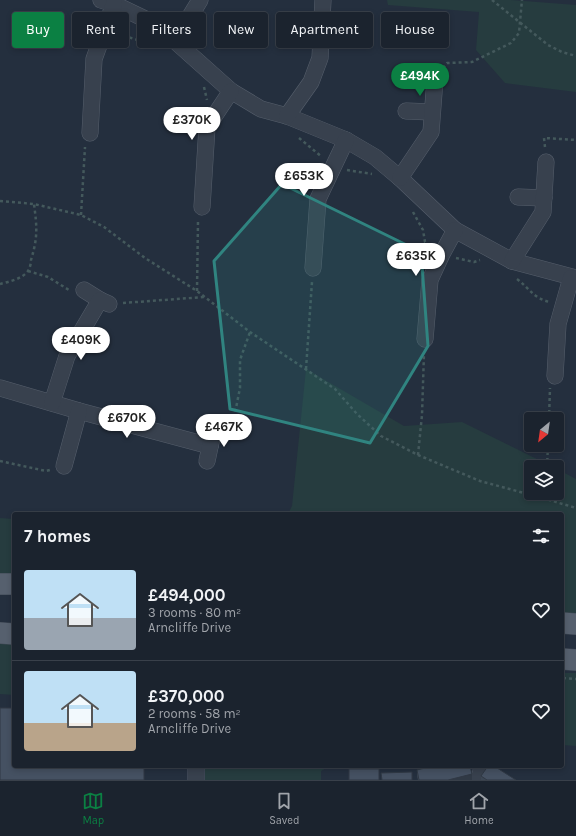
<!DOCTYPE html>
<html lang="en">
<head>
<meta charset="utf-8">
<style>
	:root { --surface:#1b232e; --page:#282f3a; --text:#f1f3f6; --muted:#a0a4aa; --line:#39404a; --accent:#0b8043 }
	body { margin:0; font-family:Karla,sans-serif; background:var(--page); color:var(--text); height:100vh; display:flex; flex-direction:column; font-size:15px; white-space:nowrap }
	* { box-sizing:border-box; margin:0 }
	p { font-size:13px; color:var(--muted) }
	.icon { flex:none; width:22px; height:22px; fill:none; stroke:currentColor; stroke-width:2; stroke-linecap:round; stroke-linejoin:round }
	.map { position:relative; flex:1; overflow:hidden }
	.details { position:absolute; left:12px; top:512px; width:552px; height:256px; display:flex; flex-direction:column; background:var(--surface); border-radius:4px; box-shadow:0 2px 6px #0003,0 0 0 1px var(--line) }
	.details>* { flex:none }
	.top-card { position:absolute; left:12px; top:12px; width:552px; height:36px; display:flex; gap:8px }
	.needle { width:26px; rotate:209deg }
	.controls { position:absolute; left:524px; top:412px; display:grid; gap:8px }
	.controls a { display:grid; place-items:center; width:40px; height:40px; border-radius:4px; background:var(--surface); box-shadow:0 2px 6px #0003,0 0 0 1px var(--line); font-size:20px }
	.price { position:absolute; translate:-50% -34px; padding:0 9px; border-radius:14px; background:#fff; color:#222; font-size:13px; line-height:26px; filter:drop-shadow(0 1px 2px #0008) }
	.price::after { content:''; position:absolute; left:50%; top:24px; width:12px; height:9px; margin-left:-6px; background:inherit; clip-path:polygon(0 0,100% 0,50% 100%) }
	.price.active { background:var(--accent); color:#fff }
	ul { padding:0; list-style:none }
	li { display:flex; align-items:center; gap:12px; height:100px; padding:0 12px }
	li+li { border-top:1px solid var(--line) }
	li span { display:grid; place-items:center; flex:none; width:112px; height:80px; border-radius:4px; color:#555 }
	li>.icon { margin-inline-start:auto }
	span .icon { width:48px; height:48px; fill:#fffc; stroke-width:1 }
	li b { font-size:17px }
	h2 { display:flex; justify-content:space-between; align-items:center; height:48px; padding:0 12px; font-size:17px }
	.tag { padding:0 14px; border-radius:4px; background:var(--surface); box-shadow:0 2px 6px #0003,0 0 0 1px var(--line); font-size:14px; line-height:36px }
	.tag.active { background:var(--accent); color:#fff }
	.tab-bar { display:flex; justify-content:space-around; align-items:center; height:56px; border-top:1px solid var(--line); background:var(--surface); font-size:11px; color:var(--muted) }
	.tab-bar a { display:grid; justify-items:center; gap:2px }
	.tab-bar .active { color:var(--accent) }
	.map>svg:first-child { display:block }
	.green { fill:#263c3f }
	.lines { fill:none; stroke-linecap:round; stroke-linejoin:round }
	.minor-casing { stroke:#565f6c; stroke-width:17 }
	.major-casing { stroke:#414a57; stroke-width:22 }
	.path { stroke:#44595c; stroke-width:2.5; stroke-dasharray:3 3; stroke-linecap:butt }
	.minor { stroke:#38414e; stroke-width:16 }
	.major { stroke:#56606e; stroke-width:21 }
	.wall { fill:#3b4654 }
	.shaded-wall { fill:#303945 }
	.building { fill:#455162; stroke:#303945 }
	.marked { fill:#308480; fill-opacity:0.2; stroke:#308480; stroke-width:3; stroke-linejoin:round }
</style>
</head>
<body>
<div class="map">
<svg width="576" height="780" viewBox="0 0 576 780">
	<rect width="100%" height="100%" fill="#242f3e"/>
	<!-- green -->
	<g class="green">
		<path d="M387,0H511L576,5V92L505,83L476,50L479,12L388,5Z"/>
		<path d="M306,369L404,426L462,422L553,467H531V493H557V469L576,479V624L562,623V514H288L292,506Z"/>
		<path d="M0,518L14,519V584H0Z"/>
		<path d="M0,636L14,637V695L0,694Z"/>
		<path d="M562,673H576V746L562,745Z"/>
		<path d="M205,766H330L321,771V780H205Z"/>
	</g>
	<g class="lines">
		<defs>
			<g id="minor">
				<path d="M101,0L114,4L143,18L175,41L231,91L261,109L287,116L346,140L375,157L400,178L455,230L512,261L576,278"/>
				<path d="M175,41L200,0"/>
				<path d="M406,111L432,112"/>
				<path d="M287,116L311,82L320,58L323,0"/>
				<path d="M90,133L94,59L114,4"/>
				<path d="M400,178L431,132L435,79"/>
				<path d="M518,197L544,198"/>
				<path d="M202,207L207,127L231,91"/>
				<path d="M512,261L543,212L546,162"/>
				<path d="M313,268L318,199L346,140"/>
				<path d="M84,290L100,300"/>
				<path d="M425,339L430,280L442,254L455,230"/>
				<path d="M555,376L558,324L571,278"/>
				<path d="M0,388L79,411L210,446"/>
				<path d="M52,403L67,356L100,300L109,304"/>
				<path d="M207,461L214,428"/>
				<path d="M64,466L79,411"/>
				<path d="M196,780V766"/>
				<path d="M479,780L482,766"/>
			</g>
			<g id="major">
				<path d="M0,584H14"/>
				<path d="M562,623L576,624"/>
				<path d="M0,633L14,634"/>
				<path d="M562,659L576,660"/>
			</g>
		</defs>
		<!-- minor casing -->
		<use href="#minor" class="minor-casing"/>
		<!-- major casing -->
		<use href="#major" class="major-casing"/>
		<!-- path -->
		<g class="path">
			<path d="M492,0L548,45L562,52L576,56"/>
			<path d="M118,34L141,41L150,42"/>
			<path d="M443,68L447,63L472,62L511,43L519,33L522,0"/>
			<path d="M204,87L207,100"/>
			<path d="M299,138L322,157"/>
			<path d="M545,147L544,138L576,140"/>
			<path d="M347,170L372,174"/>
			<path d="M0,201L34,204L81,215L104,227L145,258L197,291L250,332L335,389L357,414L381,436L418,455L480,481L546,499L576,508"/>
			<path d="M413,212L423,230L425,242L430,246"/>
			<path d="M81,215L85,147"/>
			<path d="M456,258L474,262L480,260"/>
			<path d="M28,271L48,277L69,290"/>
			<path d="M517,279C529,288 534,299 550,302"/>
			<path d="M0,284C8,282 22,279 28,271C30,268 31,263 31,260C38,237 37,227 34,204"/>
			<path d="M197,291L198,221"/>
			<path d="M123,303L204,297"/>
			<path d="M306,369L312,282"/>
			<path d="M549,419L550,388"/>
			<path d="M230,429L236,408L240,388V360L250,332"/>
			<path d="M418,455L422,415L424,353"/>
			<path d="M0,461L46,471L50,470"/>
			<path d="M547,467L548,445"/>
			<path d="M563,678L576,679"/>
		</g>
		<!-- minor -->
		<use href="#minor" class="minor"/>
		<!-- major -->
		<use href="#major" class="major"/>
	</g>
	<!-- wall -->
	<g class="wall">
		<path d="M417,770L472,780H418L417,776Z"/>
		<path d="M481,776L516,780H481Z"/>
	</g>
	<!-- shaded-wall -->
	<path class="shaded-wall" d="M472,774V780H448Z"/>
	<!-- building -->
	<g class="building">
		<path d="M0,708H14V766H144V780H0Z"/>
		<path d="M433,766H470L472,774L448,780H419L417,770Z"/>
		<path d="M488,766H494L516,780H487L481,776Z"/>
		<rect x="349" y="769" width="30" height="11"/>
		<path d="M412,772V780H382L381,773Z"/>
	</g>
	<!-- marked area -->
	<path class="marked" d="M282,184L421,252L428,346L370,443L230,409L214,261Z"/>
</svg>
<div class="controls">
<a><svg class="needle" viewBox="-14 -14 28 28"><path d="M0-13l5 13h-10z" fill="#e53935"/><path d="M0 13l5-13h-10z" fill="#a0a4aa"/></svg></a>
<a><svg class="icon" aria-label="layers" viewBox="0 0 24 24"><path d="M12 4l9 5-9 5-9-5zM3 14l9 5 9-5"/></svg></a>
</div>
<b class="price active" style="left:420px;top:97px">£494K</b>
<b class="price" style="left:192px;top:141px">£370K</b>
<b class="price" style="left:304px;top:197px">£653K</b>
<b class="price" style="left:416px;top:277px">£635K</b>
<b class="price" style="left:81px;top:361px">£409K</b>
<b class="price" style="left:127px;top:439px">£670K</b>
<b class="price" style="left:224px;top:448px">£467K</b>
<div class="top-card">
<a class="tag active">Buy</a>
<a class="tag">Rent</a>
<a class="tag">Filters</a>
<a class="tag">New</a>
<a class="tag">Apartment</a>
<a class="tag">House</a>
</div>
<section class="details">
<h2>7 homes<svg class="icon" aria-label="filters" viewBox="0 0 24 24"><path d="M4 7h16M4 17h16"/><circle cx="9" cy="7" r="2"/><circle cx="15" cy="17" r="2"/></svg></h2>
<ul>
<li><span style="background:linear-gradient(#bfe0f5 60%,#9aa5b1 0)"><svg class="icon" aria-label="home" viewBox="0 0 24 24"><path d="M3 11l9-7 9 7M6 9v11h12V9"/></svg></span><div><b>£494,000</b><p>3 rooms · 80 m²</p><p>Arncliffe Drive</p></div><svg class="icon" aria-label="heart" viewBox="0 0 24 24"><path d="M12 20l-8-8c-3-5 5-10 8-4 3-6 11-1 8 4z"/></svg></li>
<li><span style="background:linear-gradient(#bfe0f5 65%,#b9a48a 0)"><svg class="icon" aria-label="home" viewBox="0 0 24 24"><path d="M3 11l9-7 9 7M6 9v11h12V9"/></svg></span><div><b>£370,000</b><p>2 rooms · 58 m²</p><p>Arncliffe Drive</p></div><svg class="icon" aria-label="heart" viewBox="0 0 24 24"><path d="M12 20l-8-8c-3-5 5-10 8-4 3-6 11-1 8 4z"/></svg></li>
</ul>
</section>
</div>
<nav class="tab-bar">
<a class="active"><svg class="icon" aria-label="map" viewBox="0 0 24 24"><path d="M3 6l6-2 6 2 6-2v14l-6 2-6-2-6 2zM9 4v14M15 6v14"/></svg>Map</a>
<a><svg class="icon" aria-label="saved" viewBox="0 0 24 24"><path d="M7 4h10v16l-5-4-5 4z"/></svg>Saved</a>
<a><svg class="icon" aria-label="home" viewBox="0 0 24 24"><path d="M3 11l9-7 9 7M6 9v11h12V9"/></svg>Home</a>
</nav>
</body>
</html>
